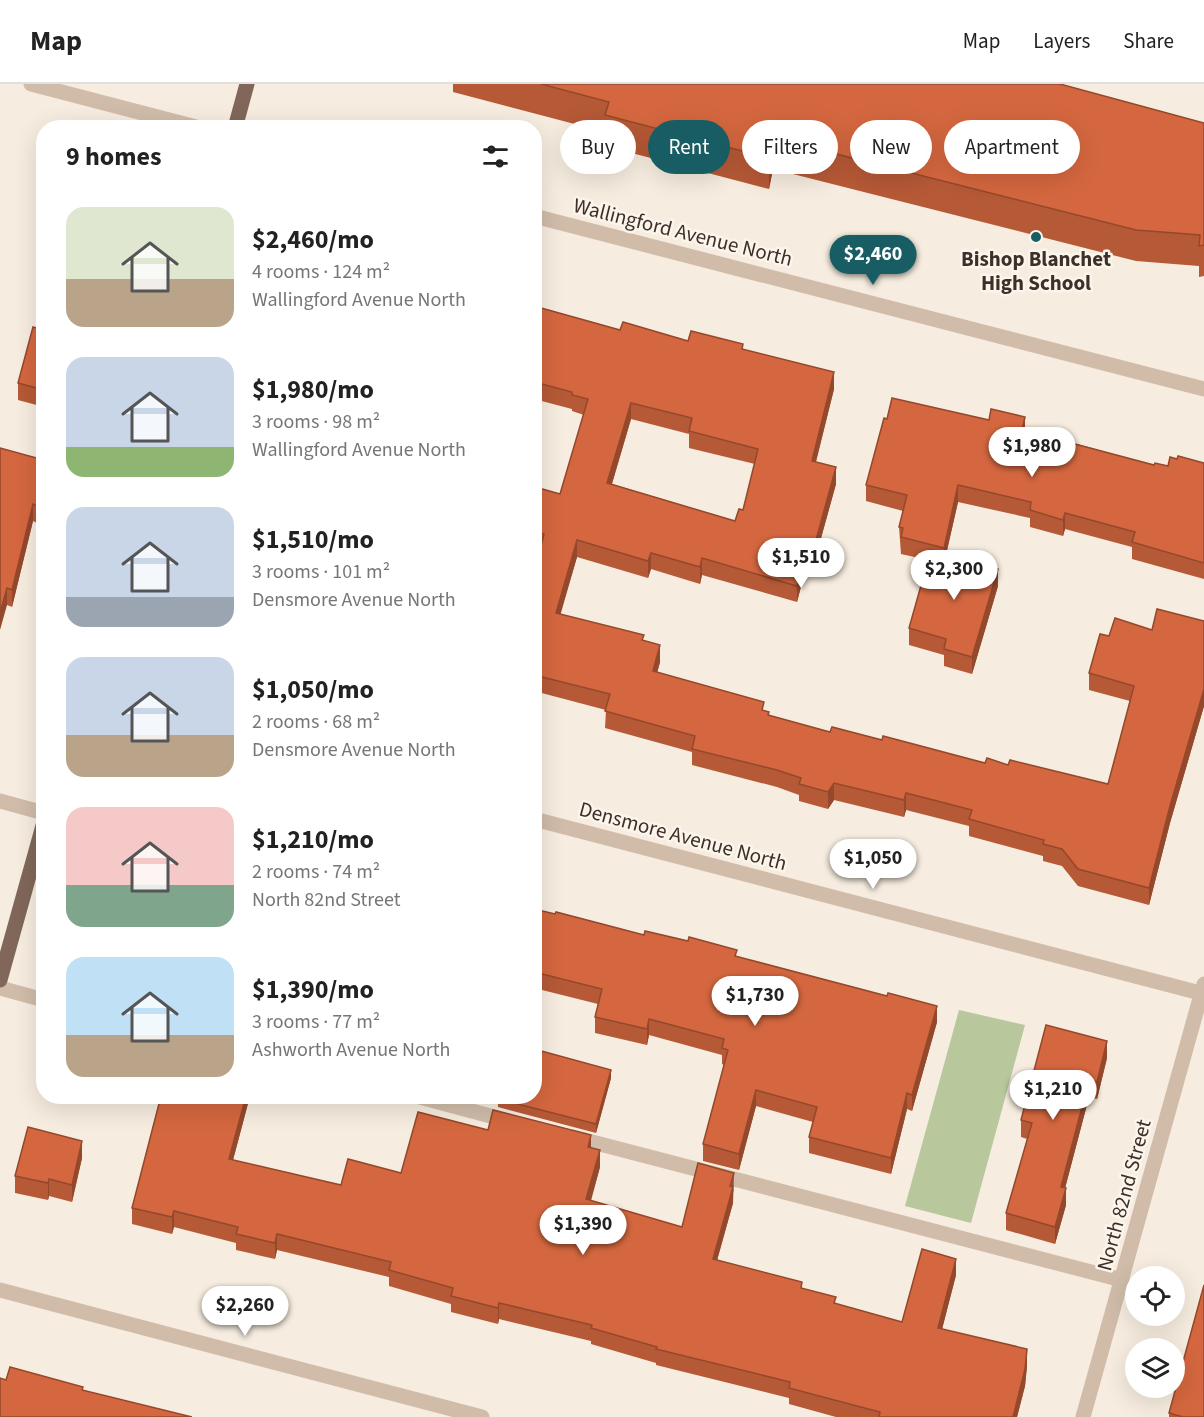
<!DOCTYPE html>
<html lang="en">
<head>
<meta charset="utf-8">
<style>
	:root { --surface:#fff; --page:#f6f6f6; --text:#222; --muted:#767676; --line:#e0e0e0; --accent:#195d64 }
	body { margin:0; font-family:"Source Sans 3",sans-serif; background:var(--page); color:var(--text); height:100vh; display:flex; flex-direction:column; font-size:22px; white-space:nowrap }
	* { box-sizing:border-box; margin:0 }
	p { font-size:20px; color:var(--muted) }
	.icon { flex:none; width:33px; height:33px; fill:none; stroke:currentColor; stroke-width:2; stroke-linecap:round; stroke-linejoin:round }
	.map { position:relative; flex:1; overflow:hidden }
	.drawer { position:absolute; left:36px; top:36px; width:506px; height:984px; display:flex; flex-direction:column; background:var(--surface); border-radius:24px; box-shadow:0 6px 24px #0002 }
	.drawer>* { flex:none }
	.guide { position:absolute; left:560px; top:36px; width:554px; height:54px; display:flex; gap:12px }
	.tools { position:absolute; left:1125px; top:1182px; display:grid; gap:12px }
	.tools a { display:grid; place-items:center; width:60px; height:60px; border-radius:50%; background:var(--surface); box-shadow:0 6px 24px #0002; font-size:30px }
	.price { position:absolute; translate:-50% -51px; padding:0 14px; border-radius:21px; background:#fff; color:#222; font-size:20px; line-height:39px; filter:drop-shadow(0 2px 3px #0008) }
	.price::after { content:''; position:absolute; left:50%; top:36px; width:18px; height:14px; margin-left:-9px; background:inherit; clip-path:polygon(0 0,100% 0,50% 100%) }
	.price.selected { background:var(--accent); color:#fff }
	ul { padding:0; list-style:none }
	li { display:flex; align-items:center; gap:18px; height:150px; padding:0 30px }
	li span { display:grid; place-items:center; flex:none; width:168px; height:120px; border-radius:18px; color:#555 }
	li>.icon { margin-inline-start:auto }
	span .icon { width:72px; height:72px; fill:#fffc; stroke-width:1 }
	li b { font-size:26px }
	h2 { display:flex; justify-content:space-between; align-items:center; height:72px; padding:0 30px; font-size:26px }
	.chip { padding:0 21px; border-radius:27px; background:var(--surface); box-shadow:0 6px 24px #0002; font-size:21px; line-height:54px }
	.chip.selected { background:var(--accent); color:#fff }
	header { display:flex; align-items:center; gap:36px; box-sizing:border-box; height:84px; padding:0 30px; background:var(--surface); border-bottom:2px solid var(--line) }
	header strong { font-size:28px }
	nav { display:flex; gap:33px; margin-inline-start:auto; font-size:21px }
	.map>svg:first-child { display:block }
	.green { fill:#b8c79c }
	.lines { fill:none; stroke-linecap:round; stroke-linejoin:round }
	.minor { stroke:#d0bca9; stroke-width:15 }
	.major { stroke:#806759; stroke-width:15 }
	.wall { fill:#b65936; fill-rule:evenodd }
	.shaded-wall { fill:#94482c }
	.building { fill:#d4673f; stroke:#94482c; stroke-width:1.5; fill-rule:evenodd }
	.poi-dot { fill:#195d64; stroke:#fcf5ec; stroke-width:2 }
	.labels { text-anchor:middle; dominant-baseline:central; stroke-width:5; stroke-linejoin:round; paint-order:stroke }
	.street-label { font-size:21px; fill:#3c3029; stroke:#fcf5ec }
	.poi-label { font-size:21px; font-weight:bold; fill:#3c3029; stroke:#fcf5ec }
</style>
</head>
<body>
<header>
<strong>Map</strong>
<nav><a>Map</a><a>Layers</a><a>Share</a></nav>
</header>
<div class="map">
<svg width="1204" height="1333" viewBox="0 0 1204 1333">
	<rect width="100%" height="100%" fill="#f6ecdf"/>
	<!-- green -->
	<path class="green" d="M959,926L1025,941L971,1139L905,1122Z"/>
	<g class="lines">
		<!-- minor -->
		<g class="minor">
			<path d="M31,0L200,44"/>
			<path d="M534,132L1204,305"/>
			<path d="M0,717L44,729"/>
			<path d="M534,735L1204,910"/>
			<path d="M0,904L44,916"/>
			<path d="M416,1012L509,1037"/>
			<path d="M573,1053L1122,1196"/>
			<path d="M0,1206L482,1333"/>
			<path d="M1083,1333L1204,900"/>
		</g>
		<!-- major -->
		<g class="major">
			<path d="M235,44L247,0"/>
			<path d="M0,896L44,738"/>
		</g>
	</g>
	<!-- wall -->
	<g class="wall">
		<path d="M453,0H1060L1204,39V192L1199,193V182L1136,177L773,85L769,105L605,62V48L453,8Z"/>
		<path d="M44,153V191L38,190V173Z"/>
		<path d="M534,222L620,246L743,265L834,305L816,378L836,400L813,483H810L806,496L803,495L797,518L702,491L700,500L651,485L648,494L577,473L560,530L644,557L660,578L657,589L764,627L769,631L830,648L882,656L985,679L1008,681L1108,700L1130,617L1089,606V589L1109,552L1204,537V622L1170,739L1149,821L1078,802L1062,782L1043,777V772L969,752V742L906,726L904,733L834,716L828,725L799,717V711L777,703L692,681V668L605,644L606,626L534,607V489L540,466L534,464V406L560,410L584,331L572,327V325L534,315ZM631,335L689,350V364L755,380L743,426L735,437L612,400Z"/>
		<path d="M44,246V323L18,316V299Z"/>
		<path d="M887,335L989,336L1154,381L1168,382L1177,375L1204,379V495L1132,475V463L1065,445L1063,452L1030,443V434L958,418L946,470L998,502L972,590L944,582V571L909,561V544L928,476L901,470L899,443L903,427L866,417V401Z"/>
		<path d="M0,364L44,376L37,439L33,437L12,523L7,521Z"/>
		<path d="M534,825L737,873L937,938L912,1027L907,1025L891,1090L809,1069V1053L813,1038L756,1022L739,1086L703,1077V1060L724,981L722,980V971L649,951L647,961L595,949V933L598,920L534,904Z"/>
		<path d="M1107,974L1097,1015L1089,1013L1065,1104L1066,1121L1055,1160L1006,1146V1129L1027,1055L1021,1053V1036Z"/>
		<path d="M611,994L596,1049L498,1023V1015Z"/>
		<path d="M158,1012H250L233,1076L341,1101L401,1089L488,1046L591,1064L600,1083L591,1117L682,1143L734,1105L733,1109V1119L717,1176L802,1204L836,1220L902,1238L956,1191L942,1245L1027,1282L1025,1302L1017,1333H836L789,1320V1314L656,1281V1279L591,1260V1257L499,1235L498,1240L451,1228V1220L389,1202V1193L277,1166L275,1175L236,1166V1159L174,1143L172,1150L132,1140V1124L158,1022Z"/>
		<path d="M82,1074L72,1118L49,1112L48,1116L15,1109V1092Z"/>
		<path d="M1169,1329L1204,1333H1169Z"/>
	</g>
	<!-- shaded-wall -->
	<g class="shaded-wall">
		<path d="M773,54V85L769,105V74Z"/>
		<path d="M834,288V305L812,393V377Z"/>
		<path d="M631,319V335L607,416V399Z"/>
		<path d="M1025,333V349L1022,346Z"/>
		<path d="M836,383V400L813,483V467Z"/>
		<path d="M44,398V415L37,439V422Z"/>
		<path d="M958,401V418L944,480V464Z"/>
		<path d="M33,420V437L12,523V506Z"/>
		<path d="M1065,429V445L1063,452V436Z"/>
		<path d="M577,456V473L556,546V529Z"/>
		<path d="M810,466V483L806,496V479Z"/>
		<path d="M651,469V485L648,494V477Z"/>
		<path d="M702,474V491L700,500V483Z"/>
		<path d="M803,478V495L797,518V502Z"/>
		<path d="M998,485V502L972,590V573Z"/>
		<path d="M7,504V521L0,546V529Z"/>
		<path d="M660,561V578L653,604V587Z"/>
		<path d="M1204,605V622L1170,739L1149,821V804L1170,722Z"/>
		<path d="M834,699V716L828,725V708Z"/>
		<path d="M906,709V726L904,733V716Z"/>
		<path d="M937,922V938L912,1027V1011Z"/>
		<path d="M649,935V951L647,961V945Z"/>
		<path d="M1107,957V974L1097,1015V998Z"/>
		<path d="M611,986V994L596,1049V1040Z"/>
		<path d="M1089,996V1013L1062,1116L1066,1104V1121L1055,1160V1143L1061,1103Z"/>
		<path d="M756,1006V1022L739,1086V1070Z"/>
		<path d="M907,1009V1025L891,1090V1074Z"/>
		<path d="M246,1012H250L229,1091V1075Z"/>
		<path d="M591,1051V1068L588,1063Z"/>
		<path d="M82,1057V1074L72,1118V1101Z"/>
		<path d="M600,1066V1083L586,1132V1115Z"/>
		<path d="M734,1089L733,1119L713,1191V1175Z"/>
		<path d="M49,1095V1112L48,1116V1099Z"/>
		<path d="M174,1127V1143L172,1150V1133Z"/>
		<path d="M277,1150V1166L275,1175V1159Z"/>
		<path d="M956,1175V1191L938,1261V1244Z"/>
		<path d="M499,1219V1235L498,1240V1224Z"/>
		<path d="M1027,1265V1282L1025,1302L1017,1333H1013Z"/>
	</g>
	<!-- building -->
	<g class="building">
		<path d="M541,0H1060L1204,39V161L1199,162L1200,151L1136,146L773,54L769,74L605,31L609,18Z"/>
		<path d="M44,153V174L38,173Z"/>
		<path d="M534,222L620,246L623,238L688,257L691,247L743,260L742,265L834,288L812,377L836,383L813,467L810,466L806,479L803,478L797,502L702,474L700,483L651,469L648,477L577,456L556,529L644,551L642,556L660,561L653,587L764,618L762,626L769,628L768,631L830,648L832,643L882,656L883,652L985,679L987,674L1008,681L1010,676L1108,700L1134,602L1089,589L1100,550L1109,552L1115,534L1152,546L1157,525L1204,537V605L1170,722L1149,804L1078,785L1062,765L1043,760L1044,756L969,735L972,726L906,709L904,716L834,699L828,708L799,700L801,694L777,686L692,665L695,652L605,627L610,610L534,591V489L544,450L534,447V406L535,403L560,410L588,315L572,311V308L534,298ZM631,319L692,334L689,347L758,365L743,426L739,425L735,437L607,399Z"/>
		<path d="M33,243L44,246V306L18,299Z"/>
		<path d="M892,314L989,336L991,325L1025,333L1022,346L1154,381L1155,379L1168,382L1170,373L1177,375L1178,372L1204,379V479L1132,458L1135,448L1065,429L1063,436L1030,426L1031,418L958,401L944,464L901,453L903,444L899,443L907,411L866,401L884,334L887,335Z"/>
		<path d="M0,364L44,376V398L37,422L33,420L12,506L7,504L0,529Z"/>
		<path d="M931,466L998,485L972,573L944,565L946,555L909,544Z"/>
		<path d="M534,825L555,830L556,828L644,851L645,847L688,857L689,853L737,866L735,872L887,912L888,909L937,922L912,1011L907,1009L891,1074L809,1053L817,1023L756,1006L739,1070L703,1060L728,966L722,964L724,955L649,935L647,945L595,933L602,905L534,888Z"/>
		<path d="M1046,941L1107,957L1097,998L1089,996L1061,1103L1066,1104L1055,1143L1006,1129L1032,1039L1021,1036Z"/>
		<path d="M534,965L611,986L596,1040L498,1015L499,1012H534Z"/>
		<path d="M161,1012H246L229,1075L341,1101L348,1075L401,1089L418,1028L488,1046L493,1026L591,1051L588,1063L600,1066L586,1115L682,1143L698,1079L734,1089L730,1102L733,1103L713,1175L802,1198L801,1204L836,1213L834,1219L902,1238L922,1165L956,1175L938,1244L1027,1265L1025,1285L1013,1333H879L880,1328L789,1304L790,1298L656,1265L657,1263L591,1244L592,1241L499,1219L498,1224L451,1212L453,1204L389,1186L391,1178L277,1150L275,1159L236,1150L238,1143L174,1127L172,1133L132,1124Z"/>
		<path d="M28,1043L82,1057L72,1101L49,1095L48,1099L15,1092Z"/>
		<path d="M1204,1201V1333H1183L1169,1329Z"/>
		<path d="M10,1283L83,1303L82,1306L192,1333H0V1294L6,1296Z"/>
	</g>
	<!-- markers -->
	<circle class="poi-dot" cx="1036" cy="153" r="6"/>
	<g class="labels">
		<!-- street labels -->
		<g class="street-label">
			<text transform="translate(683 148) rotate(14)">Wallingford Avenue North</text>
			<text transform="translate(683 752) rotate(15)">Densmore Avenue North</text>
			<text transform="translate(1124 1111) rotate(-75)">North 82nd Street</text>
		</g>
		<!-- poi labels -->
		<g class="poi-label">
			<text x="1036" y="175">Bishop Blanchet<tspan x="1036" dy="24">High School</tspan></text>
		</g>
	</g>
</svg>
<div class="tools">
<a><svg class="icon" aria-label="locate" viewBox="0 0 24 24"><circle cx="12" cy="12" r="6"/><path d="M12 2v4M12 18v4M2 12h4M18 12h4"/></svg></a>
<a><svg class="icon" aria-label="layers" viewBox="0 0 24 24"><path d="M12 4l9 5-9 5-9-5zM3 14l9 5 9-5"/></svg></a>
</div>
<b class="price selected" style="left:873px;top:202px">$2,460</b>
<b class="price" style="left:1032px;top:394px">$1,980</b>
<b class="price" style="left:801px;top:505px">$1,510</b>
<b class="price" style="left:954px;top:517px">$2,300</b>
<b class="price" style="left:873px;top:806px">$1,050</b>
<b class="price" style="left:755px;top:943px">$1,730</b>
<b class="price" style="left:1053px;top:1037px">$1,210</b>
<b class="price" style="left:583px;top:1172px">$1,390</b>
<b class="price" style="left:245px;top:1253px">$2,260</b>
<div class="guide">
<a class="chip">Buy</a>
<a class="chip selected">Rent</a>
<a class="chip">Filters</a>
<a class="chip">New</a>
<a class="chip">Apartment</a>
</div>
<section class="drawer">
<h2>9 homes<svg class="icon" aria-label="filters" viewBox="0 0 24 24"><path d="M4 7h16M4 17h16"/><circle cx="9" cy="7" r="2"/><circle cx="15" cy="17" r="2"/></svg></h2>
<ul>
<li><span style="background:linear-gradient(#dfe7d0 60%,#b9a48a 0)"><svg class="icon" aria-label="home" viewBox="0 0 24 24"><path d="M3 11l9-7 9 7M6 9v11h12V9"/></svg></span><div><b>$2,460/mo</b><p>4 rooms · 124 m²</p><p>Wallingford Avenue North</p></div></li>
<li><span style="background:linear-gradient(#c9d6e8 75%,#8fb573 0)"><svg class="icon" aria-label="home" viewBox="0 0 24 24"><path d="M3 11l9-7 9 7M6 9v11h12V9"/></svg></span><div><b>$1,980/mo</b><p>3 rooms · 98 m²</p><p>Wallingford Avenue North</p></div></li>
<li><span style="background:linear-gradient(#c9d6e8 75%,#9aa5b1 0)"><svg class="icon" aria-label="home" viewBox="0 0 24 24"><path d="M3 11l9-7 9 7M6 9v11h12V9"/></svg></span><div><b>$1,510/mo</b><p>3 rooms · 101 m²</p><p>Densmore Avenue North</p></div></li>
<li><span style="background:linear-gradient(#c9d6e8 65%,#b9a48a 0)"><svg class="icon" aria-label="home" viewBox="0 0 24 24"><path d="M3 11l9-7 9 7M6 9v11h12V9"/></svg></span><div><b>$1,050/mo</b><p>2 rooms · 68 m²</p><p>Densmore Avenue North</p></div></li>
<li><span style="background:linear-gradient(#f6c9c9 65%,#7fa58c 0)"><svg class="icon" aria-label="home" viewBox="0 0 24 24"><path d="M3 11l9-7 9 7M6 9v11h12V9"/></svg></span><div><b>$1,210/mo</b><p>2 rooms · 74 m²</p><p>North 82nd Street</p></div></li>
<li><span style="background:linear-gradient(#bfe0f5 65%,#b9a48a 0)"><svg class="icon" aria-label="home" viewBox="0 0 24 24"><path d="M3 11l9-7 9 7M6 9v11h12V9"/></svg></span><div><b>$1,390/mo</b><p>3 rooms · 77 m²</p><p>Ashworth Avenue North</p></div></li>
</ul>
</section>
</div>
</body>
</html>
